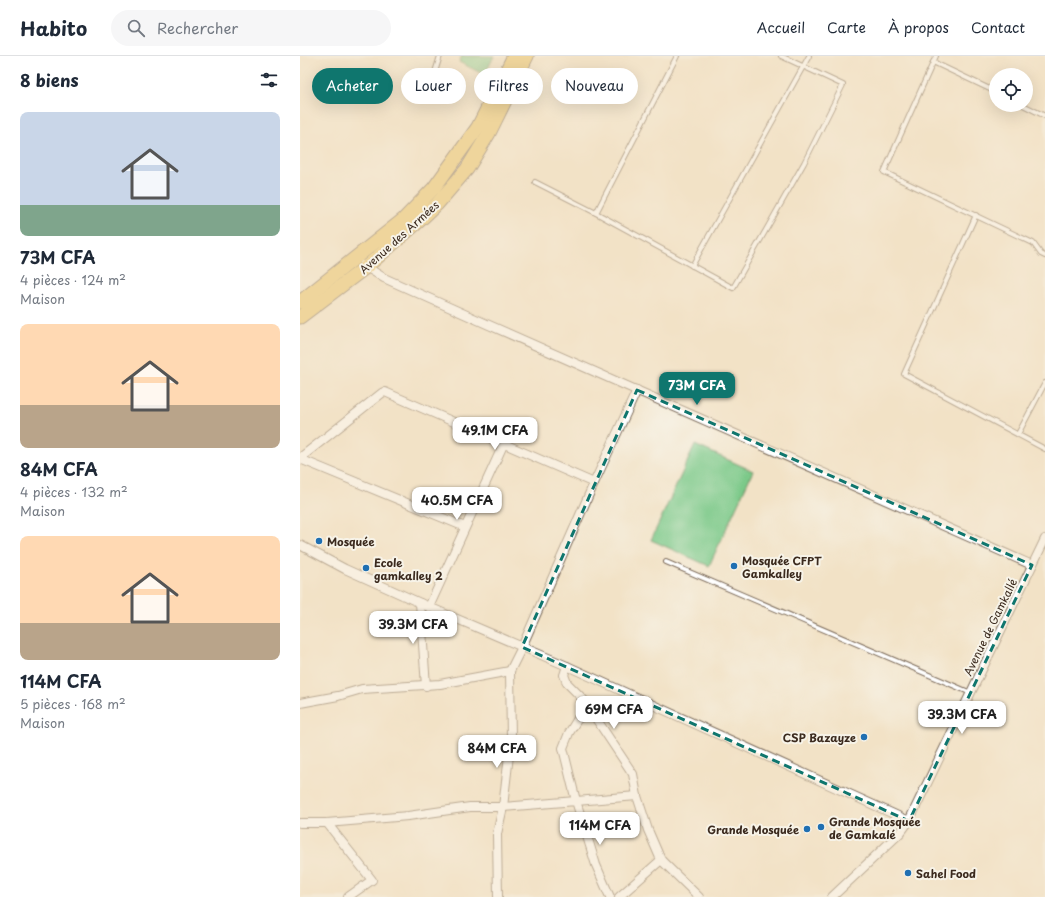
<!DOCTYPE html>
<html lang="fr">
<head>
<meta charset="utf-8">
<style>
	:root { --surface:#fff; --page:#f6f6f7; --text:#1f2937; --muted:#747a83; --line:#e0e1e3; --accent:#0f766e }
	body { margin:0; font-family:"Playpen Sans",sans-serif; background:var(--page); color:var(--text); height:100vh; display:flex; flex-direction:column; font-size:15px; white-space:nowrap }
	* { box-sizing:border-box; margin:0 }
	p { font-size:13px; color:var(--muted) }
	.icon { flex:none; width:22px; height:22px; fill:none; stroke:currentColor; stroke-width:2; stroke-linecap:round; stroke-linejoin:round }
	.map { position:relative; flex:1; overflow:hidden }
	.details { display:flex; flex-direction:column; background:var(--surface); width:300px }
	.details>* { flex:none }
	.top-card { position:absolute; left:12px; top:12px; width:380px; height:36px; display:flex; gap:8px }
	.buttons { position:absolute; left:689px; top:12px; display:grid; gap:8px }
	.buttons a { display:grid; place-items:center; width:44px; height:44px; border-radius:50%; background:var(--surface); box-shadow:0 4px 16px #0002; font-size:20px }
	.price { position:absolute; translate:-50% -34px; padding:0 9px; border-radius:8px; background:#fff; color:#222; font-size:13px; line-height:26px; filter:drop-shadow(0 1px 2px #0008) }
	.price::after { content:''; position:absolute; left:50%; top:24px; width:12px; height:9px; margin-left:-6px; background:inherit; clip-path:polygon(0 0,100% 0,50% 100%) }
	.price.current { background:var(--accent); color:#fff }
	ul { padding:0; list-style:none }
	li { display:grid; align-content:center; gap:8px; height:212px; padding:0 20px }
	li span { display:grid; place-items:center; height:124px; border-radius:8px; color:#555 }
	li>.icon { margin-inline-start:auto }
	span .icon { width:72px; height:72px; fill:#fffc; stroke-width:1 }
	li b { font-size:17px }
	h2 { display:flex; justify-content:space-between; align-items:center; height:48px; padding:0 20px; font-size:17px }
	.tag { padding:0 14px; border-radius:18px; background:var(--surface); box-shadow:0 4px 16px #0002; font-size:14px; line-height:36px }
	.tag.current { background:var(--accent); color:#fff }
	header { display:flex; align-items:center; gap:24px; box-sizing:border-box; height:56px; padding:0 20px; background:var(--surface); border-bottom:1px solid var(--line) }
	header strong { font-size:19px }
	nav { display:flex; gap:22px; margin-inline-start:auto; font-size:14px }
	.search { width:280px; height:36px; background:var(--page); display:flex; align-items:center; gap:10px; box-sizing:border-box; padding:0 14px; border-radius:22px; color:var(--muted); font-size:15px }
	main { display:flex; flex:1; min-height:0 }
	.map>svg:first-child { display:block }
	.green { fill:#7bc989; stroke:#5b7a54 }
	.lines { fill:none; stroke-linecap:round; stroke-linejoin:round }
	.service-casing { stroke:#7b6a59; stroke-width:6 }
	.minor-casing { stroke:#7b6a59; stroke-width:10 }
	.trunk-casing { stroke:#7b6a59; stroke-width:15 }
	.service { stroke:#fff; stroke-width:4 }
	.minor { stroke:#fff; stroke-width:8 }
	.trunk { stroke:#ebc669; stroke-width:13 }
	.marked { fill:none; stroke:#0f766e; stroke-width:3; stroke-dasharray:8 5; stroke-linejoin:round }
	.poi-dot { fill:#1f6fb2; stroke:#f7f3e8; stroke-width:1.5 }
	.labels { text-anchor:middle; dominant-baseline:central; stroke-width:4; stroke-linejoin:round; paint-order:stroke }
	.street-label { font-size:11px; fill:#3b2a1e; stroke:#f7f3e8 }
	.poi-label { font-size:11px; font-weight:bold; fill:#3b2a1e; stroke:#f7f3e8; text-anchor:start }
</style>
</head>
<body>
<header>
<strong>Habito</strong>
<div class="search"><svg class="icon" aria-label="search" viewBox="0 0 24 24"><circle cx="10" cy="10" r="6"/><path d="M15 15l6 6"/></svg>Rechercher</div>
<nav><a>Accueil</a><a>Carte</a><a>À propos</a><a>Contact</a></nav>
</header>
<main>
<section class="details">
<h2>8 biens<svg class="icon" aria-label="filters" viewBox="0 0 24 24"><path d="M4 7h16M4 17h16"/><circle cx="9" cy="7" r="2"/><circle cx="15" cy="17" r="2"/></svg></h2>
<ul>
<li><span style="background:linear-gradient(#c9d6e8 75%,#7fa58c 0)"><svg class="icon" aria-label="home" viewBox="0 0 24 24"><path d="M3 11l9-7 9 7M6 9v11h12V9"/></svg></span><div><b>73M CFA</b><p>4 pièces · 124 m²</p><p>Maison</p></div></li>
<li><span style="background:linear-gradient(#ffd9b3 65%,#b9a48a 0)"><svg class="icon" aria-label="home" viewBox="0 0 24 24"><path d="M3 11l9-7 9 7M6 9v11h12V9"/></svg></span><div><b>84M CFA</b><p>4 pièces · 132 m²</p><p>Maison</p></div></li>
<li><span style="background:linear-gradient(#ffd9b3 70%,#b9a48a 0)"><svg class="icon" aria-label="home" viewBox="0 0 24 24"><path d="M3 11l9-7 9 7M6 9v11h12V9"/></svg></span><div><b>114M CFA</b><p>5 pièces · 168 m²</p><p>Maison</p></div></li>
</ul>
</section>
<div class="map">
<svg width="745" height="841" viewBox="0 0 745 841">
	<rect width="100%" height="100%" fill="#f7f3e8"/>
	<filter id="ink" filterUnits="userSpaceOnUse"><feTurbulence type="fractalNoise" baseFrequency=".025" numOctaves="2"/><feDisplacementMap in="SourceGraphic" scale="8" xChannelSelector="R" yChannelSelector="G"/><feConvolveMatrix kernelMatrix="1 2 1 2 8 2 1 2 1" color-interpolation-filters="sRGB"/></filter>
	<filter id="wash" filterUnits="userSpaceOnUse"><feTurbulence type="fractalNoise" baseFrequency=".012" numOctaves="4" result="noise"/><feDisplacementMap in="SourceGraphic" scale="16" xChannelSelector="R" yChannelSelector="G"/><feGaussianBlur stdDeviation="0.9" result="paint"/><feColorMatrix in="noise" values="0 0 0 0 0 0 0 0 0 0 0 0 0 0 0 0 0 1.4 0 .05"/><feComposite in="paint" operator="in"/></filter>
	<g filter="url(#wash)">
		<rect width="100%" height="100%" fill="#f2e2c6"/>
		<!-- green -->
		<g class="green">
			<path d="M162,0H194L185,19L159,6Z"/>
			<path d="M395,389L453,415L409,510L351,484Z"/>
		</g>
	</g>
	<g filter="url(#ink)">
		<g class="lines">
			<defs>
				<g id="service">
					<path d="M636,0L584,116L733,187L741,198L745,200"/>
					<path d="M633,6L696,36"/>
					<path d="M131,29L140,0"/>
					<path d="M723,49L745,60"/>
					<path d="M235,126L296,157L433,232L504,107L543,29L481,0"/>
					<path d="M296,157L377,0"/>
					<path d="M676,159L604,318L745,393"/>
					<path d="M392,210L509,0"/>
					<path d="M718,378L745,327"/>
					<path d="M366,506L671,637"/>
				</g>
				<g id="minor">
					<path d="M63,209L84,222L189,269L732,509"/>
					<path d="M0,402L82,337L85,336L294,427L337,334"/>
					<path d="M0,403L165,471"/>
					<path d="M0,489L45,513L129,551L267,610L609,765"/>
					<path d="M120,547L126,630"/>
					<path d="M129,551L204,387"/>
					<path d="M267,610L264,619L267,627L283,643L333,718L337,740L348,774L361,804L319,841"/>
					<path d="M0,647L38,640L62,633L140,628L210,615"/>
					<path d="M289,654L277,664L269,677L263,692L276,745L337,740"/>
					<path d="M0,767H27L108,760L170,751H203L276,745L296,809L310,841"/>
					<path d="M27,767L72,824L48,841"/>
					<path d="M361,804L399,841"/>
					<path d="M198,841L197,778L203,751L211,682L210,615L222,591L294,427"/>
					<path d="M532,841L601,776L609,765L745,483"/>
				</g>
				<g id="trunk">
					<path d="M0,246L104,163L134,132L178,71L214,0"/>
					<path d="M0,261L66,211L119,165L137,148L167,113L189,77L227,0"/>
				</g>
			</defs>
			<!-- service casing -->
			<use href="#service" class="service-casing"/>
			<!-- minor casing -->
			<use href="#minor" class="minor-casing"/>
			<!-- trunk casing -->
			<use href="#trunk" class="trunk-casing"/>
			<!-- service -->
			<use href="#service" class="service"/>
			<!-- minor -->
			<use href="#minor" class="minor"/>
			<!-- trunk -->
			<use href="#trunk" class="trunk"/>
		</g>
	</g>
	<!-- marked area -->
	<path d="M0 0H745V841H0ZM337,334L732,509L609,765L222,591Z" fill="#f2e2c6" fill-opacity=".55" fill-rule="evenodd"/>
	<path class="marked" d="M337,334L732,509L609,765L222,591Z"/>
	<!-- markers -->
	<g class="poi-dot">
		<circle cx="19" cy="485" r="4"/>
		<circle cx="434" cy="510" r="4"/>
		<circle cx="66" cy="512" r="4"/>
		<circle cx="564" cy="681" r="4"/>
		<circle cx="521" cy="771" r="4"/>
		<circle cx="507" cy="773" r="4"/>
		<circle cx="608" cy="817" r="4"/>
	</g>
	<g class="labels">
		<!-- street labels -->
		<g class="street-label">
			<text transform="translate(99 181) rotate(-42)">Avenue des Armées</text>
			<text transform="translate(690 571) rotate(-64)">Avenue de Gamkallé</text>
		</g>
		<!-- poi labels -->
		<g class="poi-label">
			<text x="27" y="485">Mosquée</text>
			<text x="442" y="504">Mosquée CFPT<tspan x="442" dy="13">Gamkalley</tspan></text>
			<text x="74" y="506">Ecole<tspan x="74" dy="13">gamkalley 2</tspan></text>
			<text x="556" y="681" text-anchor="end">CSP Bazayze</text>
			<text x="529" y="765">Grande Mosquée<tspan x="529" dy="13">de Gamkalé</tspan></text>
			<text x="499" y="773" text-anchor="end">Grande Mosquée</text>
			<text x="616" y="817">Sahel Food</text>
		</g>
	</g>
</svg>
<div class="buttons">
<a><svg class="icon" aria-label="locate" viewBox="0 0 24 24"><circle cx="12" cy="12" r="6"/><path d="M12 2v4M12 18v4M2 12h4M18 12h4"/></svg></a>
</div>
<b class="price current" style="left:397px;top:350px">73M CFA</b>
<b class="price" style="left:195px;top:395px">49.1M CFA</b>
<b class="price" style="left:157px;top:465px">40.5M CFA</b>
<b class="price" style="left:113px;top:589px">39.3M CFA</b>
<b class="price" style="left:314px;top:674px">69M CFA</b>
<b class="price" style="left:662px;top:679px">39.3M CFA</b>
<b class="price" style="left:197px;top:713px">84M CFA</b>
<b class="price" style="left:300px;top:790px">114M CFA</b>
<div class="top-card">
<a class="tag current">Acheter</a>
<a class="tag">Louer</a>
<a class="tag">Filtres</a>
<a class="tag">Nouveau</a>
</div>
</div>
</main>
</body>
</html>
